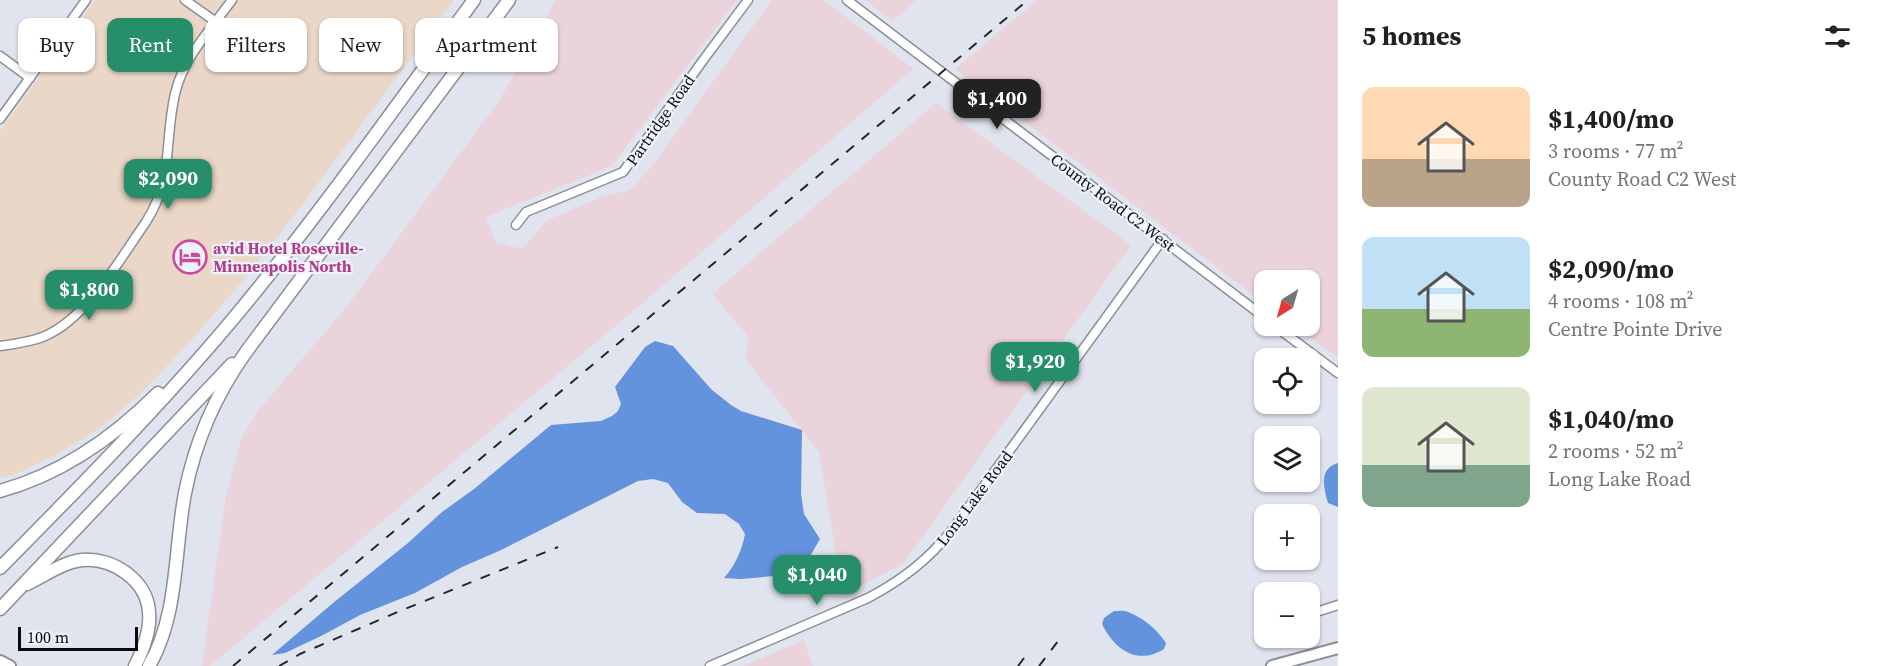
<!DOCTYPE html>
<html lang="en">
<head>
<meta charset="utf-8">
<style>
	:root { --surface:#fff; --page:#f6f6f6; --text:#202124; --muted:#757577; --accent:#278e6a }
	body { margin:0; font-family:"Source Serif 4",serif; background:var(--page); color:var(--text); height:100vh; display:flex; flex-direction:column; font-size:22px; white-space:nowrap }
	* { box-sizing:border-box; margin:0 }
	p { font-size:20px; color:var(--muted) }
	.icon { flex:none; width:33px; height:33px; fill:none; stroke:currentColor; stroke-width:2; stroke-linecap:round; stroke-linejoin:round }
	.map { position:relative; flex:1; overflow:hidden }
	.side { display:flex; flex-direction:column; background:var(--surface); width:540px }
	.side>* { flex:none }
	.guide { position:absolute; left:18px; top:18px; width:570px; height:54px; display:flex; gap:12px }
	.needle { width:39px; rotate:217deg }
	.tools { position:absolute; left:1254px; top:270px; display:grid; gap:12px }
	.tools a { display:grid; place-items:center; width:66px; height:66px; border-radius:12px; background:var(--surface); box-shadow:0 2px 4px #0004; font-size:30px }
	.scale { position:absolute; left:18px; bottom:15px; width:120px; box-sizing:border-box; padding-left:6px; border:3px solid #0a0b0e; border-top:0; font-size:16px; line-height:21px; white-space:nowrap; color:#0a0b0e; -webkit-text-stroke:4px #edf2fb; paint-order:stroke }
	.price { position:absolute; translate:-50% -51px; padding:0 14px; border-radius:12px; background:var(--accent); color:#fff; font-size:20px; line-height:39px; filter:drop-shadow(0 2px 3px #0008) }
	.price::after { content:''; position:absolute; left:50%; top:36px; width:18px; height:14px; margin-left:-9px; background:inherit; clip-path:polygon(0 0,100% 0,50% 100%) }
	.price.on { background:#222; color:#fff }
	ul { padding:0; list-style:none }
	li { display:flex; align-items:center; gap:18px; height:150px; padding:0 24px }
	li span { display:grid; place-items:center; flex:none; width:168px; height:120px; border-radius:12px; color:#555 }
	li>.icon { margin-inline-start:auto }
	span .icon { width:72px; height:72px; fill:#fffc; stroke-width:1 }
	li b { font-size:26px }
	h2 { display:flex; justify-content:space-between; align-items:center; height:72px; padding:0 24px; font-size:26px }
	.pill { padding:0 21px; border-radius:12px; background:var(--surface); box-shadow:0 2px 4px #0004; font-size:21px; line-height:54px }
	.pill.on { background:var(--accent); color:#fff }
	main { display:flex; flex:1; min-height:0 }
	.map>svg:first-child { display:block }
	.commercial { fill:#ead7c7 }
	.industrial { fill:#ebd3dc }
	.water { fill:#6393dc }
	.lines { fill:none; stroke-linecap:round; stroke-linejoin:round }
	.minor-casing { stroke:#8a8e97; stroke-width:11 }
	.major-casing { stroke:#8a8e97; stroke-width:14 }
	.highway-casing { stroke:#8a8e97; stroke-width:15 }
	.minor { stroke:#fff; stroke-width:8 }
	.major { stroke:#fff; stroke-width:10 }
	.highway { stroke:#fff; stroke-width:12 }
	.rail { stroke:#232529; stroke-width:2; stroke-dasharray:10 10; stroke-linecap:butt }
	.labels { text-anchor:middle; dominant-baseline:central; stroke-width:4.5; stroke-linejoin:round; paint-order:stroke }
	.street-label { font-size:16px; fill:#0a0b0e; stroke:#edf2fb }
	.hotel-label { font-size:16px; font-weight:bold; fill:#b23c85; stroke:#edf2fb; text-anchor:start }
</style>
</head>
<body>
<main>
<div class="map">
<svg width="1338" height="666" viewBox="0 0 1338 666">
	<rect width="100%" height="100%" fill="#e0e4ee"/>
	<!-- commercial -->
	<path class="commercial" d="M95,0H454L289,222L240,284L188,344L140,394L100,428L56,455L18,473L0,478V131Z"/>
	<!-- industrial -->
	<g class="industrial">
		<path d="M556,0H737L612,166L486,217L497,245L502,243L517,248L523,247L548,220L601,197L630,190L652,166L772,0H824L913,69L644,302L210,666H202L226,496L241,439L258,411L348,305L499,101Z"/>
		<path d="M865,0H917L893,21Z"/>
		<path d="M1037,0H1338V358L1295,326H1310V280H1264V303L955,69Z"/>
		<path d="M936,103L1131,245L903,564L843,595L819,452L746,360L748,336L712,294Z"/>
		<path d="M804,640L813,666H743Z"/>
	</g>
	<!-- water -->
	<g class="water">
		<path d="M655,341L673,346L712,390L731,405L741,411L802,430L801,494L804,514L820,539L805,565L796,574L741,579L724,578C735,566 742,550 745,534L739,524L725,514L697,513L682,502L668,483L653,479L638,481L499,551L462,567L415,593L360,615L323,635L285,653L272,655L333,603L408,543L442,512L474,489L551,425L601,421L612,416L618,411L621,404L615,387L645,347Z"/>
		<path d="M1338,463V507L1328,503C1324,487 1318,469 1338,463Z"/>
		<path d="M1114,611C1119,611 1124,610 1128,612C1142,617 1158,630 1166,643L1164,649C1137,666 1114,649 1102,624L1104,618Z"/>
	</g>
	<g class="lines">
		<defs>
			<g id="minor">
				<path d="M185,0L216,22"/>
				<path d="M847,0L1264,317"/>
				<path d="M0,56L30,78"/>
				<path d="M0,119L86,0"/>
				<path d="M516,225L526,212L623,172L704,59L748,0"/>
				<path d="M1275,326L1338,373"/>
				<path d="M0,346C15,344 31,342 45,336C87,318 120,259 146,222C174,178 164,141 175,94C183,58 211,29 232,0"/>
				<path d="M1310,614L1338,605"/>
				<path d="M1263,629H1264"/>
				<path d="M710,666L868,598C902,580 928,560 952,530L1163,239"/>
			</g>
			<g id="major">
				<path d="M0,661L10,666"/>
				<path d="M1272,666L1338,648"/>
			</g>
			<g id="highway">
				<path d="M0,491C62,474 113,438 158,393"/>
				<path d="M0,568C80,487 160,406 233,319C318,217 395,107 474,0"/>
				<path d="M27,584C44,576 63,562 82,560C112,557 147,580 149,612C151,631 143,650 135,666"/>
				<path d="M0,609L232,364"/>
				<path d="M149,666C179,614 174,550 185,493C195,442 216,394 246,352L509,0"/>
			</g>
		</defs>
		<!-- minor casing -->
		<use href="#minor" class="minor-casing"/>
		<!-- major casing -->
		<use href="#major" class="major-casing"/>
		<!-- highway casing -->
		<use href="#highway" class="highway-casing"/>
		<!-- minor -->
		<use href="#minor" class="minor"/>
		<!-- major -->
		<use href="#major" class="major"/>
		<!-- highway -->
		<use href="#highway" class="highway"/>
		<!-- rail -->
		<g class="rail">
			<path d="M233,666L1028,0"/>
			<path d="M279,666L300,654L400,611L558,547"/>
			<path d="M1018,666L1024,658"/>
			<path d="M1039,666L1062,636"/>
		</g>
	</g>
	<!-- icons -->
	<defs>
		<symbol id="hotel-ring" viewBox="-11 -11 22 22"><circle r="9.5" fill="#edf2fb" stroke="#d1479c" stroke-width="1.5"/><path d="M-6-4.5h1.5V1H6V5H4.5V3h-9V5H-6ZM-4 0a1.8 1.8 0 1 1 3.6 0ZM.5 0V-2.5h3Q6-2.5 6 0Z" fill="#d1479c"/></symbol>
	</defs>
	<g fill-rule="evenodd">
		<use href="#hotel-ring" x="171" y="238" width="38" height="38"/>
	</g>
	<g class="labels">
		<!-- street labels -->
		<g class="street-label">
			<text transform="translate(660 120) rotate(-55)">Partridge Road</text>
			<text transform="translate(1113 202) rotate(37)">County Road C2 West</text>
			<text transform="translate(974 498) rotate(-53)">Long Lake Road</text>
		</g>
		<!-- hotel labels -->
		<g class="hotel-label">
			<text x="213" y="248">avid Hotel Roseville-<tspan x="213" dy="18">Minneapolis North</tspan></text>
		</g>
	</g>
</svg>
<div class="tools">
<a><svg class="needle" viewBox="-14 -14 28 28"><path d="M0-13l5 13h-10z" fill="#e53935"/><path d="M0 13l5-13h-10z" fill="#757577"/></svg></a>
<a><svg class="icon" aria-label="locate" viewBox="0 0 24 24"><circle cx="12" cy="12" r="6"/><path d="M12 2v4M12 18v4M2 12h4M18 12h4"/></svg></a>
<a><svg class="icon" aria-label="layers" viewBox="0 0 24 24"><path d="M12 4l9 5-9 5-9-5zM3 14l9 5 9-5"/></svg></a>
<a>+</a>
<a>−</a>
</div>
<div class="scale">100 m</div>
<b class="price on" style="left:997px;top:130px">$1,400</b>
<b class="price" style="left:168px;top:210px">$2,090</b>
<b class="price" style="left:89px;top:321px">$1,800</b>
<b class="price" style="left:1035px;top:393px">$1,920</b>
<b class="price" style="left:817px;top:606px">$1,040</b>
<div class="guide">
<a class="pill">Buy</a>
<a class="pill on">Rent</a>
<a class="pill">Filters</a>
<a class="pill">New</a>
<a class="pill">Apartment</a>
</div>
</div>
<section class="side">
<h2>5 homes<svg class="icon" aria-label="filters" viewBox="0 0 24 24"><path d="M4 7h16M4 17h16"/><circle cx="9" cy="7" r="2"/><circle cx="15" cy="17" r="2"/></svg></h2>
<ul>
<li><span style="background:linear-gradient(#ffd9b3 60%,#b9a48a 0)"><svg class="icon" aria-label="home" viewBox="0 0 24 24"><path d="M3 11l9-7 9 7M6 9v11h12V9"/></svg></span><div><b>$1,400/mo</b><p>3 rooms · 77 m²</p><p>County Road C2 West</p></div></li>
<li><span style="background:linear-gradient(#bfe0f5 60%,#8fb573 0)"><svg class="icon" aria-label="home" viewBox="0 0 24 24"><path d="M3 11l9-7 9 7M6 9v11h12V9"/></svg></span><div><b>$2,090/mo</b><p>4 rooms · 108 m²</p><p>Centre Pointe Drive</p></div></li>
<li><span style="background:linear-gradient(#dfe7d0 65%,#7fa58c 0)"><svg class="icon" aria-label="home" viewBox="0 0 24 24"><path d="M3 11l9-7 9 7M6 9v11h12V9"/></svg></span><div><b>$1,040/mo</b><p>2 rooms · 52 m²</p><p>Long Lake Road</p></div></li>
</ul>
</section>
</main>
</body>
</html>
